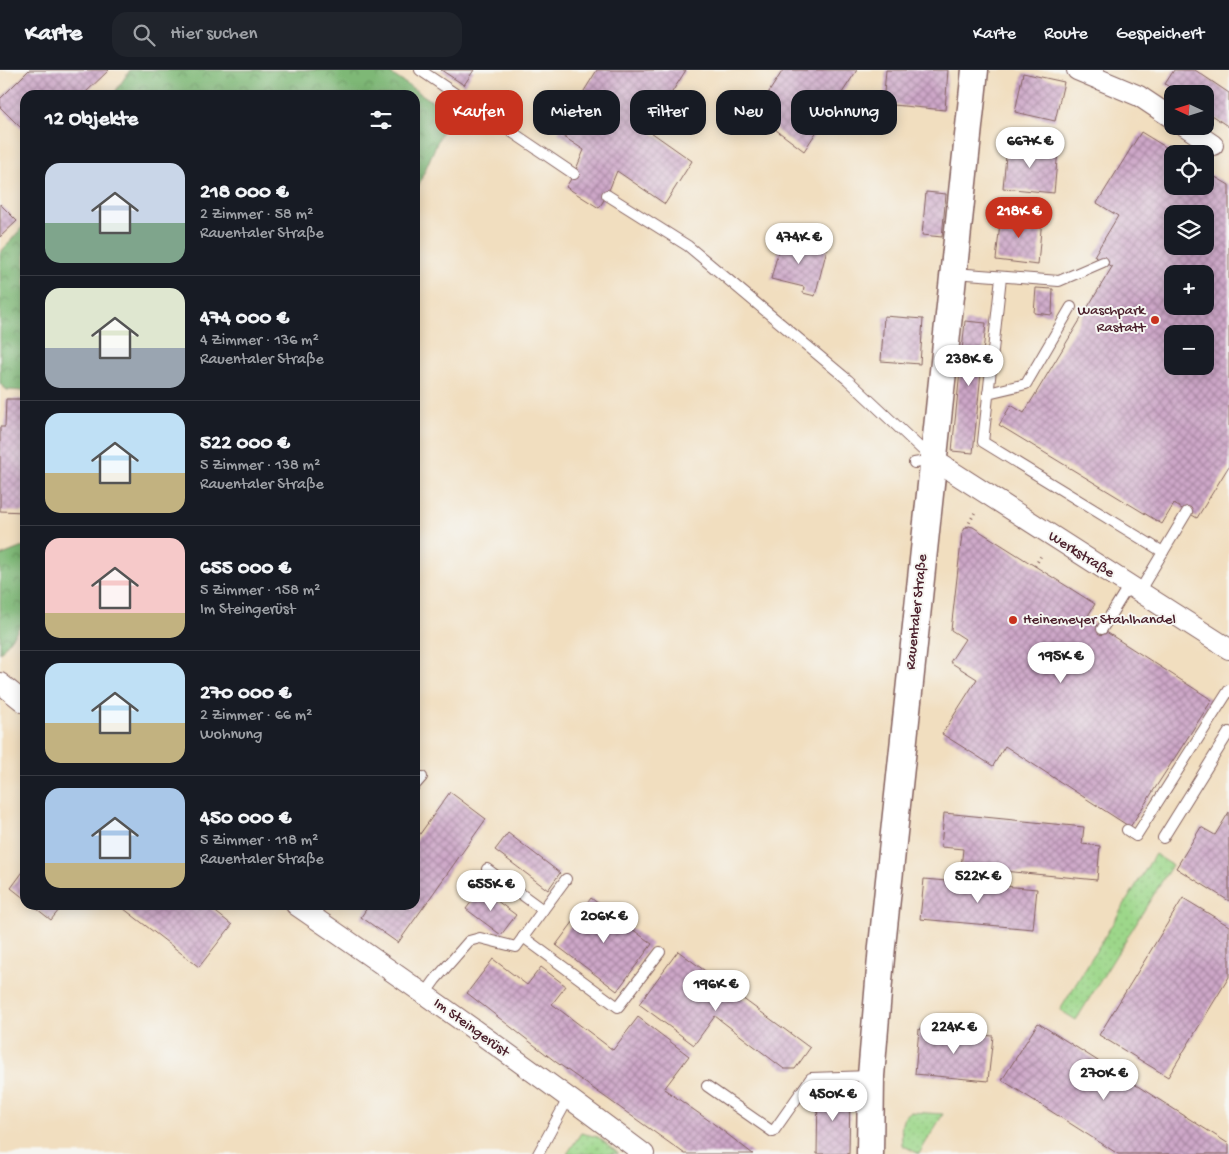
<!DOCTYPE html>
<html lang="de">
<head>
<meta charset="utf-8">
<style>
	:root { --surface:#171b24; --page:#20242c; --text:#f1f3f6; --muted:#9ea1a6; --line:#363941; --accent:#c8321e }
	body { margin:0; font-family:"Gochi Hand",sans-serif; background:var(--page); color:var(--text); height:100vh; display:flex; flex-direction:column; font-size:19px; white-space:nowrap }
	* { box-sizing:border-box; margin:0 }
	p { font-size:16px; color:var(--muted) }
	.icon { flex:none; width:28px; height:28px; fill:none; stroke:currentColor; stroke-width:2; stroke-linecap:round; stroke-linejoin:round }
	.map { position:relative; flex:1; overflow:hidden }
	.sheet { position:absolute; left:20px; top:20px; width:400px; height:820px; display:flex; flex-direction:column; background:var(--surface); border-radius:15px; box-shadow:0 2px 12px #0003 }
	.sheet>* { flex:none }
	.hud { position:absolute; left:435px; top:20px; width:475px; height:45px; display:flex; gap:10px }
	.needle { width:32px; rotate:274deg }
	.tools { position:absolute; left:1164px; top:15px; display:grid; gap:10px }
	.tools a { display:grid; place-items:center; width:50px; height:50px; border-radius:10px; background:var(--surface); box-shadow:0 2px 12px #0003; font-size:25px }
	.price { position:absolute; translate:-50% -42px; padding:0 11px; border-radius:18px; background:#fff; color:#222; font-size:16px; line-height:32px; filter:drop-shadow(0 1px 2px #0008) }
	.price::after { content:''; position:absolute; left:50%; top:30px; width:15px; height:11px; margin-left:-8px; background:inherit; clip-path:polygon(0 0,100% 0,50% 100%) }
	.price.selected { background:var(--accent); color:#fff }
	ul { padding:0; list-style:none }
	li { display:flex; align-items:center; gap:15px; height:125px; padding:0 25px }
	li+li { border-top:1px solid var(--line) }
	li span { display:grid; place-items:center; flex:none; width:140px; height:100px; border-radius:15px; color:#555 }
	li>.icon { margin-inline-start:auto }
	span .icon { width:60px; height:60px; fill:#fffc; stroke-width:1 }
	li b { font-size:21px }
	h2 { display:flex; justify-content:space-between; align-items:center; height:60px; padding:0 25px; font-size:21px }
	.tag { padding:0 18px; border-radius:15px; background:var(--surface); box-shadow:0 2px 12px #0003; font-size:18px; line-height:45px }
	.tag.selected { background:var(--accent); color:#fff }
	header { display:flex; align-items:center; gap:30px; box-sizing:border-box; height:70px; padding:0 25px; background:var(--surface); border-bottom:1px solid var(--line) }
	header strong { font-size:24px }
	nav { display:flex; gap:28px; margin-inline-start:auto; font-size:18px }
	.search { width:350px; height:45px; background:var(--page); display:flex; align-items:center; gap:12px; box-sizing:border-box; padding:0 18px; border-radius:15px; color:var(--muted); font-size:19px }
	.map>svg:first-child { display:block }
	.grass { fill:url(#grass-dots); stroke:#747b5a }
	.forest { fill:url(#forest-crowns); stroke:#646c50 }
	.building { fill:url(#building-cross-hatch); fill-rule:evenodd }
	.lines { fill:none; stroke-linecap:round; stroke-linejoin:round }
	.service-casing { stroke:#84625f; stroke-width:12 }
	.minor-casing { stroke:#84625f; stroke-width:22 }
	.tertiary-casing { stroke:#84625f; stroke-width:29 }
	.path { stroke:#84625f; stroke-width:3; stroke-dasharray:1 4; stroke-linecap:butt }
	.service { stroke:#fff; stroke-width:10 }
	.minor { stroke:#fff; stroke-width:20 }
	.tertiary { stroke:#fff; stroke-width:26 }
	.poi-dot { fill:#c8321e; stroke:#f6f6f2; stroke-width:2 }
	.labels { text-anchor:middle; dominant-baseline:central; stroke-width:4; stroke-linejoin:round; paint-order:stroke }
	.poi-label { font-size:15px; fill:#4a1f2b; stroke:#f6f6f2; text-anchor:end }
	.street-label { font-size:15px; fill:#4a1f2b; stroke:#f6f6f2 }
</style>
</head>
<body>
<header>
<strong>Karte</strong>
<div class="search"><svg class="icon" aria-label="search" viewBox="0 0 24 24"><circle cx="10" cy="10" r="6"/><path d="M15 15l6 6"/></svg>Hier suchen</div>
<nav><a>Karte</a><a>Route</a><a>Gespeichert</a></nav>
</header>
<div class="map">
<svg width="1229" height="1084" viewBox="0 0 1229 1084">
	<defs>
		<pattern id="grass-dots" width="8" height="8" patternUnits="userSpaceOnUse" patternTransform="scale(1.25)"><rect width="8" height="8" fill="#9dd78a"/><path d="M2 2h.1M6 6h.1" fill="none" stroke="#89b877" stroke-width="1.8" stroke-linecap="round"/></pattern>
		<pattern id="forest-crowns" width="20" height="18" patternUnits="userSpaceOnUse" patternTransform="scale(1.25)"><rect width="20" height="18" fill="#7eb876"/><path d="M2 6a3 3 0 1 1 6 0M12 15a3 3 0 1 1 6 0" fill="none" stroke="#699561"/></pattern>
		<pattern id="building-cross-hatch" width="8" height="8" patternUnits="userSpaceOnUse" patternTransform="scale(1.25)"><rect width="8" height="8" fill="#cda7c8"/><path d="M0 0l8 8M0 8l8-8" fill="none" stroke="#a887a3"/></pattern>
	</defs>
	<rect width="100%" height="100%" fill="#f6f6f2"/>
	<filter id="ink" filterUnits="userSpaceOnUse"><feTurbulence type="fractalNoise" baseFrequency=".02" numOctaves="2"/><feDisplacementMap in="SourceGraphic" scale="10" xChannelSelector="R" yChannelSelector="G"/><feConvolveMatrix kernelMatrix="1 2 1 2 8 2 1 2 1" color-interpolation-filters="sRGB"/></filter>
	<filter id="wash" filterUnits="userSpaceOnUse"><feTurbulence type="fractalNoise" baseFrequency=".0096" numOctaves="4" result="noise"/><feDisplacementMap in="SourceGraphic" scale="20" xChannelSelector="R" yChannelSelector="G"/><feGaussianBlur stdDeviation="1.12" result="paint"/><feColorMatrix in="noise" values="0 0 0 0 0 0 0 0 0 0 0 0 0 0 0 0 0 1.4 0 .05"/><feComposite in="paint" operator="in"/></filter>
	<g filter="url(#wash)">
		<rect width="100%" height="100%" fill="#f1debf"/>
		<!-- grass -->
		<g class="grass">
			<path d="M1155,784L1172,795L1076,950L1060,940Z"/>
			<path d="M911,1042L943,1044L919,1084L902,1075C902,1063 898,1048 911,1042Z"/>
			<path d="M581,1063L598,1067L619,1084H567Z"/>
		</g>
		<!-- forest -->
		<g class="forest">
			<path d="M130,0H385L450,43L415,123V25H113Z"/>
			<path d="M25,154V321L7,320L0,314V183Z"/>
			<path d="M25,476V550L0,583V486Z"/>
		</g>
		<g id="blocks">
			<!-- building -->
			<g class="building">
				<path d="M29,0H109L83,25H25V62L0,37V29Z"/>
				<path d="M441,0H474L464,15Z"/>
				<path d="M597,0H686L648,60L692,91L665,134L617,101L607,125L599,138L566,117L574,104L584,80L558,63Z"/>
				<path d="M783,0H857L804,81L755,44Z"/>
				<path d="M886,0H948L945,40L883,34Z"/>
				<path d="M1174,0H1195L1229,23V57L1205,41V24H1179L1165,14Z"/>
				<path d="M1023,3L1064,12L1055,51L1015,42Z"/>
				<path d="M1141,62L1177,84H1172V116H1205V101L1229,115V396L1197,448L1174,434L1162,454L999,355L1011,335L1024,343L1112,197L1094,186L1118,146L1097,133ZM1172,144H1205V176H1172ZM1172,204H1205V236H1172ZM1172,264H1205V296H1172Z"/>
				<path d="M1007,75L1058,80L1054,123L1003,118Z"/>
				<path d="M926,122L946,124L942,167L922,165Z"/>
				<path d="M0,134L17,151L0,167Z"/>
				<path d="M1001,144L1042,148L1038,195L996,190Z"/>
				<path d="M782,167L827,179L815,226L803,223L804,217L771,209Z"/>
				<path d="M1036,218L1053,219L1052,245L1034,243Z"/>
				<path d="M884,246L923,249L920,294L881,291Z"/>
				<path d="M965,251L986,253L973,383L952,381Z"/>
				<path d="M6,329H25V442L0,441V357H5Z"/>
				<path d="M969,456L973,457L1095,534L1086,549L1212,630L1130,757L1005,676L993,696L942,664L977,609L950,592L965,569L951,560L962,464L965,458Z"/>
				<path d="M25,566V580L19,576Z"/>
				<path d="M450,722L486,749L398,873L361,847L369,835H415V771Z"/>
				<path d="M1229,742V831L1176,798L1201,757L1215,765Z"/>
				<path d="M944,743L1084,757L1082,774L1100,776L1097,810L961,797L963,779L941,777Z"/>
				<path d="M508,763L560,803L548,820L495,780Z"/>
				<path d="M25,799V829L11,818Z"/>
				<path d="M924,809L1037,819L1033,859L920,849Z"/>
				<path d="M481,819L516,845L501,865L466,839Z"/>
				<path d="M591,828L652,874L617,921L556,875Z"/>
				<path d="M1183,828L1229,856V907L1168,1007L1099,965Z"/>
				<path d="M32,835H63L51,850Z"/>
				<path d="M119,835H207L232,855L199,897Z"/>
				<path d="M678,881L810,978L795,999H784L715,946L694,975L639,934Z"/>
				<path d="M493,889L527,915L541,897L566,916L552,934L613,980L638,947L689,986L664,1019L714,1054L753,1084H685L556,992L467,923Z"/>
				<path d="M1038,953L1229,1074V1084H1118L1002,1010Z"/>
				<path d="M919,959L993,966L988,1011L915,1004Z"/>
				<path d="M818,1019L850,1020L849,1084H817Z"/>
			</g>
		</g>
	</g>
	<g filter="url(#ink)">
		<use href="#blocks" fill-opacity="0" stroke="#84625f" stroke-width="1"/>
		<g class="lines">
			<defs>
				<g id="service">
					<path d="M420,0L574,104"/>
					<path d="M607,125L688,176L848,310L931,388"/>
					<path d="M954,203L1059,211L1103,192"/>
					<path d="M1001,207L983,372L1163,482"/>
					<path d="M988,323L1026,314L1071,237"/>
					<path d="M914,393L933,390"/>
					<path d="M1139,522L1187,442"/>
					<path d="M1102,559L1129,515"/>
					<path d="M415,715L422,707"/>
					<path d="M1127,760L1136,766L1229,620"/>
					<path d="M1163,768L1229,662"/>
					<path d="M543,840L566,809"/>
					<path d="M313,846L322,835"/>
					<path d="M523,867L618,937L660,882"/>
					<path d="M425,924L435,910L469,871L480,868L516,877L543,840L487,799"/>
					<path d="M707,1016L773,1062L811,1008L870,1006"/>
					<path d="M538,1084L569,1027"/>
				</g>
				<g id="minor">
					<path d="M1077,0L1139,26L1172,48"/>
					<path d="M1185,56L1213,75"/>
					<path d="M934,390L1229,579"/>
					<path d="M0,613L25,633"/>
					<path d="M296,835C414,916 530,998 644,1084"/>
				</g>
				<path id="tertiary" d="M870,1084L871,1006L882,876L975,0"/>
			</defs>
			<!-- service casing -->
			<use href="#service" class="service-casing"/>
			<!-- minor casing -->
			<use href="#minor" class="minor-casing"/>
			<!-- tertiary casing -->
			<use href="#tertiary" class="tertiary-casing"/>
			<!-- path -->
			<g class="path">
				<path d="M967,457L975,442"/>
				<path d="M1035,496L1042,484"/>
			</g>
			<!-- service -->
			<use href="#service" class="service"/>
			<!-- minor -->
			<use href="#minor" class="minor"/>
			<!-- tertiary -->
			<use href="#tertiary" class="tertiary"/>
		</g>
	</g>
	<!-- markers -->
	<g class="poi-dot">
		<circle cx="1155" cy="250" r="5"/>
		<circle cx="1013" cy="550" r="5"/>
	</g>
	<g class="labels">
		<!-- poi labels -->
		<g class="poi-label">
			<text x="1145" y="241">Waschpark<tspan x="1145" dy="17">Rastatt</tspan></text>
			<text x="1023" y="550" text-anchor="start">Heinemeyer Stahlhandel</text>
		</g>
		<!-- street labels -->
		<g class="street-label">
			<text transform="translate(1081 485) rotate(32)">Werkstraße</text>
			<text transform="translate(917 542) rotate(-84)">Rauentaler Straße</text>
			<text transform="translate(471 958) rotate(36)">Im Steingerüst</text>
		</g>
	</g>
</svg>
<div class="tools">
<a><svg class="needle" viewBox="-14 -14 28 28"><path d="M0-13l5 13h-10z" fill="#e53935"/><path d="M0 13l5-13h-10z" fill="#9ea1a6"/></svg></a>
<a><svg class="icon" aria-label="locate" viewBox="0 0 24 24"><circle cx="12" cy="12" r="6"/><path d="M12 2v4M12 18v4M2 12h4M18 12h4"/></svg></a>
<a><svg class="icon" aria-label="layers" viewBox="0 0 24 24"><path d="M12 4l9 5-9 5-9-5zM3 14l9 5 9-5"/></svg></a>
<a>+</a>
<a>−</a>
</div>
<b class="price" style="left:1030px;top:99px">667K €</b>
<b class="price selected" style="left:1019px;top:169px">218K €</b>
<b class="price" style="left:799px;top:195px">474K €</b>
<b class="price" style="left:969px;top:317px">238K €</b>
<b class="price" style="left:1061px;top:614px">195K €</b>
<b class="price" style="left:978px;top:834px">522K €</b>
<b class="price" style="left:491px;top:842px">655K €</b>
<b class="price" style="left:604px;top:874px">206K €</b>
<b class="price" style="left:716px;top:942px">196K €</b>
<b class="price" style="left:954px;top:985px">224K €</b>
<b class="price" style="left:1104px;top:1031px">270K €</b>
<b class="price" style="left:833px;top:1052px">450K €</b>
<div class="hud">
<a class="tag selected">Kaufen</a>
<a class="tag">Mieten</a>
<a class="tag">Filter</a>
<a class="tag">Neu</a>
<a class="tag">Wohnung</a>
</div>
<section class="sheet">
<h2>12 Objekte<svg class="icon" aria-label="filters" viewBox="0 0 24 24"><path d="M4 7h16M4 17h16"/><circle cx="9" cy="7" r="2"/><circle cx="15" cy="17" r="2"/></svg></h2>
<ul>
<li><span style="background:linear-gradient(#c9d6e8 60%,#7fa58c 0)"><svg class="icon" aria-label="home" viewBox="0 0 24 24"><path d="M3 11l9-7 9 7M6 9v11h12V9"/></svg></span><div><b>218 000 €</b><p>2 Zimmer · 58 m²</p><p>Rauentaler Straße</p></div></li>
<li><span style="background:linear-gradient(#dfe7d0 60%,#9aa5b1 0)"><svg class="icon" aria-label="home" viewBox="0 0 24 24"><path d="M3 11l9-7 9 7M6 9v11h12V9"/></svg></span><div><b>474 000 €</b><p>4 Zimmer · 136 m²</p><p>Rauentaler Straße</p></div></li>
<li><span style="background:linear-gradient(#bfe0f5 60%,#c2b280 0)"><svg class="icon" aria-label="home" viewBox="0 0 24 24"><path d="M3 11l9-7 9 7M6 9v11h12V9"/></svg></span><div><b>522 000 €</b><p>5 Zimmer · 138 m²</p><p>Rauentaler Straße</p></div></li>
<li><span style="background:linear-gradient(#f6c9c9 75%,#c2b280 0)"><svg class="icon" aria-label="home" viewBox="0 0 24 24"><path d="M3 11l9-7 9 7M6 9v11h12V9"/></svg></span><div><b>655 000 €</b><p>5 Zimmer · 158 m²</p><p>Im Steingerüst</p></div></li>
<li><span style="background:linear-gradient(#bfe0f5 60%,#c2b280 0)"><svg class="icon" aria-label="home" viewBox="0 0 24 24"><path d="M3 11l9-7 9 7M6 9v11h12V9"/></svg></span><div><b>270 000 €</b><p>2 Zimmer · 66 m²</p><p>Wohnung</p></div></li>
<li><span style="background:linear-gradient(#a9c7e8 75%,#c2b280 0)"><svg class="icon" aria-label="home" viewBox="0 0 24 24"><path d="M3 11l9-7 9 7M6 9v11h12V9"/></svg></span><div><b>450 000 €</b><p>5 Zimmer · 118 m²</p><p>Rauentaler Straße</p></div></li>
</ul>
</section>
</div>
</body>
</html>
